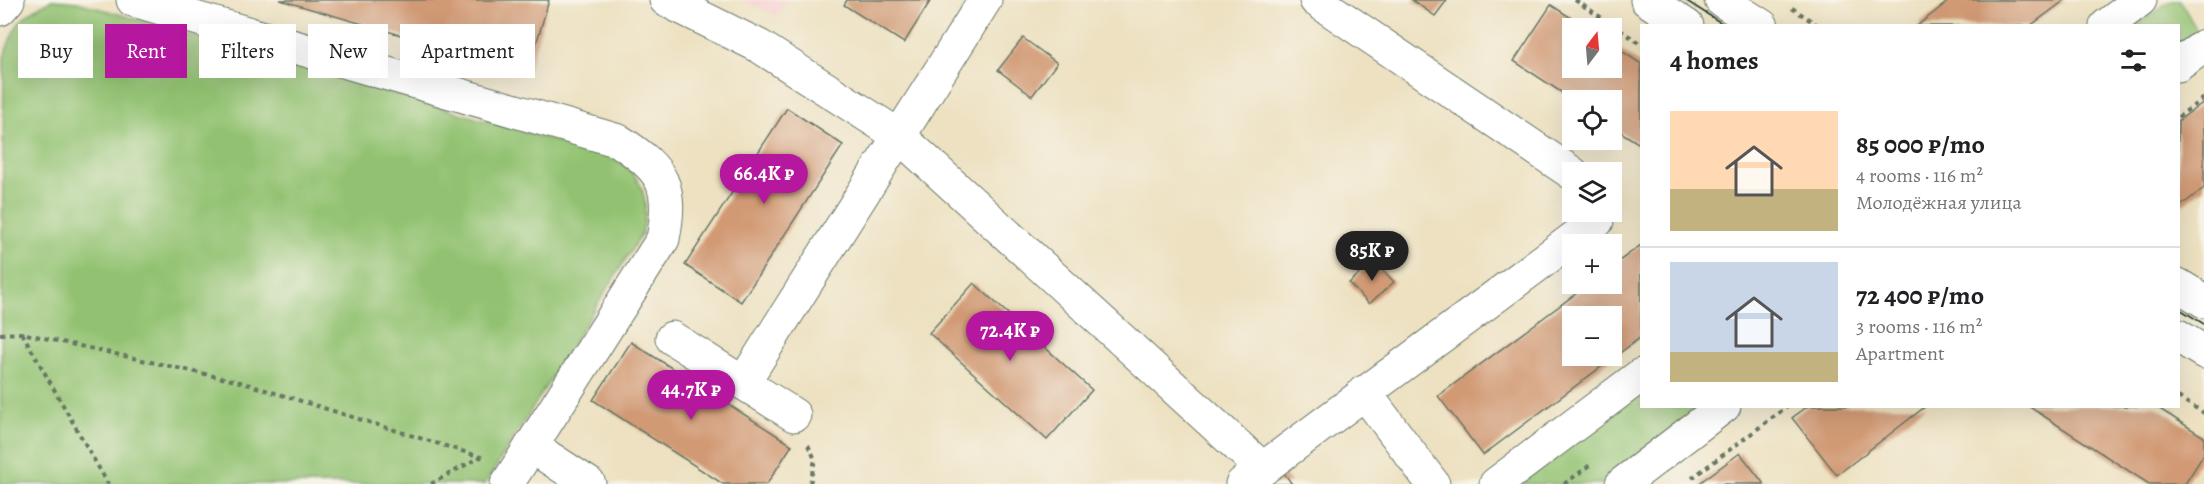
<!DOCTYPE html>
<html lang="en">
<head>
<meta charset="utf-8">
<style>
	:root { --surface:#fff; --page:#f2f2f2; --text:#202124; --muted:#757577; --line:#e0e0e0; --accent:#b5179e }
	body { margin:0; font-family:Alegreya,serif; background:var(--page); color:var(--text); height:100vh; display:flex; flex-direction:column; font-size:22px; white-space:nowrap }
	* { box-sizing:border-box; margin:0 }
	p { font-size:20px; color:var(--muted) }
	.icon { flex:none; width:33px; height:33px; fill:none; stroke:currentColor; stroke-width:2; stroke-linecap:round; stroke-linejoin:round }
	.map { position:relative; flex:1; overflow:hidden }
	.side { position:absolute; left:1640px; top:24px; width:540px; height:384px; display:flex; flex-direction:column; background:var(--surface); border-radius:0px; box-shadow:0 6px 24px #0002 }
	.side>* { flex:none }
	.hud { position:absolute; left:18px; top:24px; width:570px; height:54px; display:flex; gap:12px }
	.needle { width:39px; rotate:16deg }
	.controls { position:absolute; left:1562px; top:18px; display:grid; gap:12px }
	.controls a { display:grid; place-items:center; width:60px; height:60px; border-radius:0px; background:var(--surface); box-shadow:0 6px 24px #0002; font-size:30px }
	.price { position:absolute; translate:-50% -51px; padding:0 14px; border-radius:21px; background:var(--accent); color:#fff; font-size:20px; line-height:39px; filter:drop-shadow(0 2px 3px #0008) }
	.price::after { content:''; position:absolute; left:50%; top:36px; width:18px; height:14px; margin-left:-9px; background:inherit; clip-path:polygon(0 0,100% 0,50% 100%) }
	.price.active { background:#222; color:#fff }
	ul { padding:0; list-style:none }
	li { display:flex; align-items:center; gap:18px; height:150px; padding:0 30px }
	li+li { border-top:2px solid var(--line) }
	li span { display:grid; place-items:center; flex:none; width:168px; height:120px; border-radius:0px; color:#555 }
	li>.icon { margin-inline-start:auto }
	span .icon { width:72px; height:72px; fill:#fffc; stroke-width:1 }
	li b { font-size:26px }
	h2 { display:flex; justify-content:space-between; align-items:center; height:72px; padding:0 30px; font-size:26px }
	.pill { padding:0 21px; border-radius:0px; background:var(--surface); box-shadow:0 6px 24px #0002; font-size:21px; line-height:54px }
	.pill.active { background:var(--accent); color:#fff }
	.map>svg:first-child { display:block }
	.built { fill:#f7cfd0 }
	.green { fill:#92c271; stroke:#588052; stroke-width:1.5 }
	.building { fill:#d19a75; fill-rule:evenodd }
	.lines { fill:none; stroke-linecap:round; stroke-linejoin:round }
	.minor-casing { stroke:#677665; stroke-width:35 }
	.path { stroke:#677665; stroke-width:4; stroke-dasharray:4.5 4.5; stroke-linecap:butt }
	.minor { stroke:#fff; stroke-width:33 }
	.tram { stroke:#1f3d34; stroke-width:1.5 }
</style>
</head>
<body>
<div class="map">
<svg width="2204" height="484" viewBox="0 0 2204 484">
	<rect width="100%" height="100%" fill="#f7f3e8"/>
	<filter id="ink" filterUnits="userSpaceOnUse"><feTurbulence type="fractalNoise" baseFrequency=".0167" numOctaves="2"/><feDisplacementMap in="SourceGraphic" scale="12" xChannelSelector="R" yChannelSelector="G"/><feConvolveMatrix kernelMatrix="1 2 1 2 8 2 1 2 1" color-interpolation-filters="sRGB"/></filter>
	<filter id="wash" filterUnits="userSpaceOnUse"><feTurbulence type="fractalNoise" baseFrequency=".008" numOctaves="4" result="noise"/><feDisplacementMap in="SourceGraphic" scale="24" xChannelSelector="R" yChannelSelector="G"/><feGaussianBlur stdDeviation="1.35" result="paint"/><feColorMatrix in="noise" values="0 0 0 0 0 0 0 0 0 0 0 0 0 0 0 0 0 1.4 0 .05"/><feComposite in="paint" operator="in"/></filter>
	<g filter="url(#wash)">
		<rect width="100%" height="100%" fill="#ede1c1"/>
		<!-- built -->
		<path class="built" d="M742,0H787L777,16Z"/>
		<!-- green -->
		<g class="green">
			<path d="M52,0L77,2L614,158C644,177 650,200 642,233L485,484H0L4,58C13,25 21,15 52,0Z"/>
			<path d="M2171,0H2180L2197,31L2178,46V26H2136Z"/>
			<path d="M1641,392V406L1709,407L1609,484H1524L1527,477Z"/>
		</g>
		<g id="blocks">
			<!-- building -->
			<g class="building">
				<path d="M280,0H549L528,72Z"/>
				<path d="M847,0H931L904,43L844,5Z"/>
				<path d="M1412,0H1447L1435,16Z"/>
				<path d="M1950,0H2065L2030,26H1917Z"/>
				<path d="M1551,5L1587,28H1572V68H1611V44L1641,64V145L1611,126V100H1573L1514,61Z"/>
				<path d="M1023,38L1057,63L1032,96L998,70Z"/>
				<path d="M2204,102V188L2178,208V121Z"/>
				<path d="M787,108L843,145L741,302L685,265Z"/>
				<path d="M1641,245V337L1483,455L1438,396L1589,284H1611V267ZM1572,316H1611V356H1572Z"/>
				<path d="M1374,261L1394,282L1369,304L1349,283Z"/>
				<path d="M974,283L1092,390L1047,440L929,333Z"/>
				<path d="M631,342L792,445L767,484H723L593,400Z"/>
				<path d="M1808,406H1926L1837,475L1792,418Z"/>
				<path d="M2028,406H2155L2204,437V454L2185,484H2149Z"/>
				<path d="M1740,453L1764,484H1698Z"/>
				<path d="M1281,469L1292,484H1262Z"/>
			</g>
		</g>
	</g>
	<g filter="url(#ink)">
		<use href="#blocks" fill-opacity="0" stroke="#677665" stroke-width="1.5"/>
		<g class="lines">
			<defs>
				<g id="minor">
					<path d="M133,0L619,141C664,170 673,187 663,239L507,484"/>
					<path d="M666,0L759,46L898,135L1263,469"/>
					<path d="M1316,0L1572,173"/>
					<path d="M1647,0L1687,26"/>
					<path d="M1721,0L1762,26"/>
					<path d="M0,9L8,0"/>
					<path d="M2106,26L2140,0"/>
					<path d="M2178,65L2204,46"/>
					<path d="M2178,285L2204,301"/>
					<path d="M2178,336L2204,352"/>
					<path d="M672,338L794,415"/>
					<path d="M743,383L985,0"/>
					<path d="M1364,392L1433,484"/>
					<path d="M531,446L589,484"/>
					<path d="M1242,484L1597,221V212"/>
					<path d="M1496,484L1641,375"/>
					<path d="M1622,484L1724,406"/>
				</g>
			</defs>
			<!-- minor casing -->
			<use href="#minor" class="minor-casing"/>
			<!-- path -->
			<g class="path">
				<path d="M1575,0L1641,44"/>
				<path d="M1792,8L1819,26"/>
				<path d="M2178,117L2204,98"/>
				<path d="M22,333L108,484"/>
				<path d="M0,334L22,333L240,382L484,458"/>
				<path d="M2178,397L2204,413"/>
				<path d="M808,445L815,459L810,484"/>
				<path d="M1692,478L1788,406"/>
				<path d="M431,484L480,457"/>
				<path d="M1564,484L1593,463"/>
			</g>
			<!-- minor -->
			<use href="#minor" class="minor"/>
			<!-- tram -->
			<g class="tram">
				<path d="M1685,0L1726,26"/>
				<path d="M2178,308L2204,324"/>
			</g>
		</g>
	</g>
</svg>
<div class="controls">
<a><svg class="needle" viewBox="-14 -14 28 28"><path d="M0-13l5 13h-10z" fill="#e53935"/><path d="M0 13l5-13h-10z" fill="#757577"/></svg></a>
<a><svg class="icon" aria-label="locate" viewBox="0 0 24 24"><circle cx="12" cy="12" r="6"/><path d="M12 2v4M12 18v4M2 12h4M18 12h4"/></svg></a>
<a><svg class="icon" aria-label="layers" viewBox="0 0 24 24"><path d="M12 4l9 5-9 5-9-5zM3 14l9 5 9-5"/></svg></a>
<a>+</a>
<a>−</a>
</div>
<b class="price" style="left:764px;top:205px">66.4K ₽</b>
<b class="price active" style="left:1372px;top:282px">85K ₽</b>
<b class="price" style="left:1010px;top:362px">72.4K ₽</b>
<b class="price" style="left:691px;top:421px">44.7K ₽</b>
<div class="hud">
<a class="pill">Buy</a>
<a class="pill active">Rent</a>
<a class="pill">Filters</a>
<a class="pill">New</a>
<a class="pill">Apartment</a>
</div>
<section class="side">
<h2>4 homes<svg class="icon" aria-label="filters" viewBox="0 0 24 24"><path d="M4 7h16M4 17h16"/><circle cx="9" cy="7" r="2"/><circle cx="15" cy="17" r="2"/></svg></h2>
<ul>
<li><span style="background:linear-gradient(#ffd9b3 65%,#c2b280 0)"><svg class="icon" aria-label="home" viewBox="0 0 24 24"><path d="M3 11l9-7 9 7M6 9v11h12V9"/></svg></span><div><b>85 000 ₽/mo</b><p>4 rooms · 116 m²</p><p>Молодёжная улица</p></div></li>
<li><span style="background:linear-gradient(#c9d6e8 75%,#c2b280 0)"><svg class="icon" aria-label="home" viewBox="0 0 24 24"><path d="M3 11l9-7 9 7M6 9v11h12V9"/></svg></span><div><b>72 400 ₽/mo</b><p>3 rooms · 116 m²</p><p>Apartment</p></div></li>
</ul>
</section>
</div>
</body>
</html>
